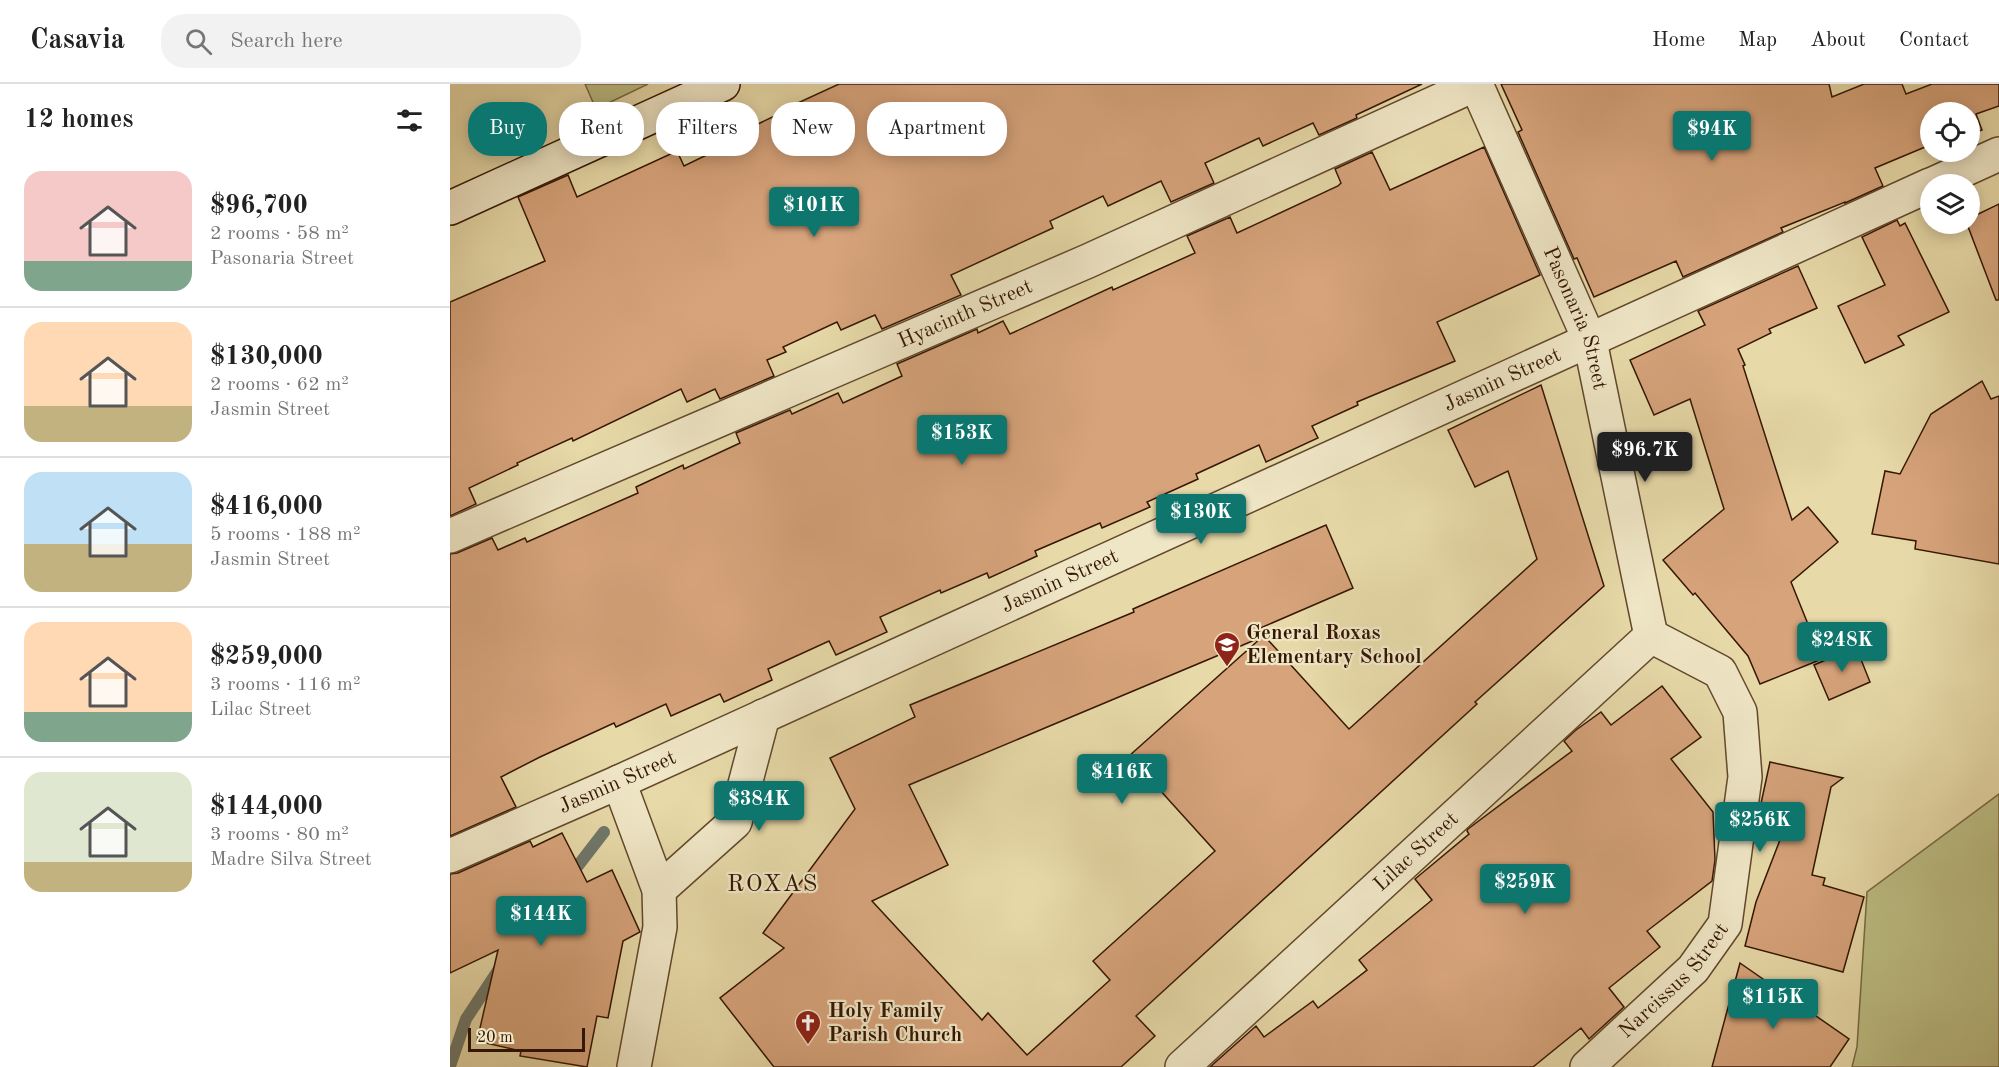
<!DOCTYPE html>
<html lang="en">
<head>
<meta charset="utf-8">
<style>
	:root { --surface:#fff; --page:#f2f2f2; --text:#222; --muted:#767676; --line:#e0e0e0; --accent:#0f766e }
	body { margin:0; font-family:"Old Standard TT",serif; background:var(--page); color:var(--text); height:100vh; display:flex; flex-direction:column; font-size:22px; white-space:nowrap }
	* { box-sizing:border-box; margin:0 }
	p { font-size:20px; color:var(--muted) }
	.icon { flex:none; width:33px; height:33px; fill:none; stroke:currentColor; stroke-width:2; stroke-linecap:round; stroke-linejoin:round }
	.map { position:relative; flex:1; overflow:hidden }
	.sheet { display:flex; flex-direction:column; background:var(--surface); width:450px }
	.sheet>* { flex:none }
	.guide { position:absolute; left:18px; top:18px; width:570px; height:54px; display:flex; gap:12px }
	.buttons { position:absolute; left:1470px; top:18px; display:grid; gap:12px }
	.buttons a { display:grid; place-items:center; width:60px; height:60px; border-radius:50%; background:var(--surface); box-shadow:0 3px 15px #0003; font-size:30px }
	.scale { position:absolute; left:18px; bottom:15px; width:117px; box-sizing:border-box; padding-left:6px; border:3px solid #351703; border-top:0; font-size:16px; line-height:21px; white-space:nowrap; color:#351703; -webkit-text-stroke:4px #efe6c6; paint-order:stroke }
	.price { position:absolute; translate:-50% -51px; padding:0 14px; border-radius:6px; background:var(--accent); color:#fff; font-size:20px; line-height:39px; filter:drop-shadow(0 2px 3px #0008) }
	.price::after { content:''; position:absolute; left:50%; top:36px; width:18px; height:14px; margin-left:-9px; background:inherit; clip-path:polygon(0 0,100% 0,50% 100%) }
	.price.selected { background:#222; color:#fff }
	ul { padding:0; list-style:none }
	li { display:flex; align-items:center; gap:18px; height:150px; padding:0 24px }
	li+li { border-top:2px solid var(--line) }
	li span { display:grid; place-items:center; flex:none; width:168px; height:120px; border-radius:18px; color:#555 }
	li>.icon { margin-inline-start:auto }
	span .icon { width:72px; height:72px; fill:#fffc; stroke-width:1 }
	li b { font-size:26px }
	h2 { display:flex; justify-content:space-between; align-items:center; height:72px; padding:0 24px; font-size:26px }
	.tag { padding:0 21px; border-radius:24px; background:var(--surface); box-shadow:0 3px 15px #0003; font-size:21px; line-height:54px }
	.tag.selected { background:var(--accent); color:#fff }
	header { display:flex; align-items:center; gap:36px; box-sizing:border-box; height:84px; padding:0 30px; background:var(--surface); border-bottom:2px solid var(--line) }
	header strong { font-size:28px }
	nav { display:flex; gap:33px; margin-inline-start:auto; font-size:21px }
	.search { width:420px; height:54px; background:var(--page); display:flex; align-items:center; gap:15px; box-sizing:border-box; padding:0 21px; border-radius:24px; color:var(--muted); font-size:22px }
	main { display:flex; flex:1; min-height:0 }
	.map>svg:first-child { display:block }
	.green { fill:#bcbd83; stroke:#786a43; stroke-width:1.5 }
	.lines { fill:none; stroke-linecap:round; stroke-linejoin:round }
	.stream { stroke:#70786a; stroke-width:12 }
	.building { fill:#d6a37b; stroke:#351703; stroke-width:1.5; fill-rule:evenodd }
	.street-casing { stroke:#62482c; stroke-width:36 }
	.secondary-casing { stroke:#351703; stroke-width:36 }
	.street { stroke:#efe6c6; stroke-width:33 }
	.secondary { stroke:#efe6c6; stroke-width:33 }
	.labels { text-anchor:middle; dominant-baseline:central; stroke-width:4.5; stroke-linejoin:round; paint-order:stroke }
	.street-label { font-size:21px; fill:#351703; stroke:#efe6c6 }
	.poi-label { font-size:21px; font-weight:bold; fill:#351703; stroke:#efe6c6; text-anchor:start }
	.quarter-label { font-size:24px; letter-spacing:1.5px; fill:#351703; stroke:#efe6c6 }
</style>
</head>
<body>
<header>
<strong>Casavia</strong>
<div class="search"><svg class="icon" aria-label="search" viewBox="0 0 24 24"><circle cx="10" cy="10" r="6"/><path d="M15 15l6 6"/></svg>Search here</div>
<nav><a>Home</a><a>Map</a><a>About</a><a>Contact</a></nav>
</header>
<main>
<section class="sheet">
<h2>12 homes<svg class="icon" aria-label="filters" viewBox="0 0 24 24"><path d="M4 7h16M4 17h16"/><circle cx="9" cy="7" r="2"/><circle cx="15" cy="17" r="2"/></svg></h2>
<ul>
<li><span style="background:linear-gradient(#f6c9c9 75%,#7fa58c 0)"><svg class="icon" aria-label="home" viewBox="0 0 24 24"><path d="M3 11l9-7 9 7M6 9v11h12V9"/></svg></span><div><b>$96,700</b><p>2 rooms · 58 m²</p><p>Pasonaria Street</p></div></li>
<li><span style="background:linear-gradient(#ffd9b3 70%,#c2b280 0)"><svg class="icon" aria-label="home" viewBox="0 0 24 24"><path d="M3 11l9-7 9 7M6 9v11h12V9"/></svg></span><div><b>$130,000</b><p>2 rooms · 62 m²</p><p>Jasmin Street</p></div></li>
<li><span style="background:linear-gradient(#bfe0f5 60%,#c2b280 0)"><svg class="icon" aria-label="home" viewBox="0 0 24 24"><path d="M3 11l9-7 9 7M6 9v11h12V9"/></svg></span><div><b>$416,000</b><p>5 rooms · 188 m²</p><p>Jasmin Street</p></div></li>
<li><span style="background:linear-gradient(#ffd9b3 75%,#7fa58c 0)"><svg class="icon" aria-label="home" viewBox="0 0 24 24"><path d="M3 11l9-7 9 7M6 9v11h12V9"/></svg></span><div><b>$259,000</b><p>3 rooms · 116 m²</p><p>Lilac Street</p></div></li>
<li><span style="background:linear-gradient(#dfe7d0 75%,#c2b280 0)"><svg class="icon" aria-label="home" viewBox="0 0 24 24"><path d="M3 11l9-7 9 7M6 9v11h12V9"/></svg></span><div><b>$144,000</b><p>3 rooms · 80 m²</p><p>Madre Silva Street</p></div></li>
</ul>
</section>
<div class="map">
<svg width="1549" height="983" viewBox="0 0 1549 983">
	<rect width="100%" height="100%" fill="#e7d9a8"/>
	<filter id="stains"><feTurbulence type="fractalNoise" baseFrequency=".00333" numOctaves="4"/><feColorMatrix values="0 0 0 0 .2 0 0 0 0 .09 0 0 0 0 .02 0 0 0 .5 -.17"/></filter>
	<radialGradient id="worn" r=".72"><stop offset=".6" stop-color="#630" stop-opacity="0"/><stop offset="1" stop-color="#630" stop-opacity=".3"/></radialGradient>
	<!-- green -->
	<g class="green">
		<path d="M135,0H198L146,25Z"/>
		<path d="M1549,710V983H1402L1407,963L1417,808Z"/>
	</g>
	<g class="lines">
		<!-- stream -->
		<g class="stream">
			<path d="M120,792L154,748"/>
			<path d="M0,982L16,935L51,882"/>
		</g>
	</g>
	<!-- building -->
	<g class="building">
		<path d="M389,0H972L906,31L907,34L869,51L863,39L813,62L809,54L755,79L764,99L721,118L711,97L658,122L653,112L600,137L603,144L501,191L511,211L432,245L425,231L391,246L387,238L333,263L336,268L317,276L324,292L270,315L265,305L237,318L231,305L123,357L122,354L67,379L68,381L19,404L26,420L0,432V218L95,177L68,113L118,91L127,113L227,67L234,82L296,52L293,47L329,30L328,28Z"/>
		<path d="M1051,0H1379L1382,13L1414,0H1452L1456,10L1482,0H1549V22L1526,30L1532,46L1520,50V28H1480V61L1425,84L1433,102L1395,119V118L1331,144L1333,148L1233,193L1226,177L1144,213L1127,174L1124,175L1068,48L1072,46Z"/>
		<path d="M1034,63L1090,191L987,238L1005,277L907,318L908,321L862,342L868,354L816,378L809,361L746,390L748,395L697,418L700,423L652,444L650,439L585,467L587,472L539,494L537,489L491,509L490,506L430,533L437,548L386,571L379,557L318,585L322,596L274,618L270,610L221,632L216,620L166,643L164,639L90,673L51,693L66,723L0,752V470L7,469L42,454L48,466L75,454L77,458L188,409L186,403L233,381L234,385L290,359L286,349L340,326L342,330L388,309L393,319L452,292L447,280L527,245L528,249L553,237L560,250L662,203L663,206L745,169L737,152L780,133L787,149L888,102L891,99L885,85L922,68L940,106Z"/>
		<path d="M1549,120V216H1546L1517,140H1520V134Z"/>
		<path d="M1447,136L1450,142L1455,139L1499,228L1448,252L1454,261L1415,279L1388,222L1435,201L1412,153Z"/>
		<path d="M1348,182L1367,224L1319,245L1321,249L1288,265L1295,281L1293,282L1342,436L1358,423L1388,458L1341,498L1372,575L1310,600L1298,572L1245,509L1243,511L1213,476L1274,425L1240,315L1204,331L1180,276L1255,241L1248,227Z"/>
		<path d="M1532,297L1541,315L1549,312V480L1465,465L1466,457L1422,450L1435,387L1450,390L1481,330Z"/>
		<path d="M1091,301L1154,502L1025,618L1027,620L686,932L705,952L671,983H324L270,914L334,864L313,849L405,725L380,674L465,633L460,621L684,528L683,525L876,441L903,504L808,545L899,645L1087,475L1058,387L1025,403L998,346ZM812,553L679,672L765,767L643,877L660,896L577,971L538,929L532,936L422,817L498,781L459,701Z"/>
		<path d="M1406,563L1420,598L1379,616L1364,581Z"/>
		<path d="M1212,602L1251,653L1221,675L1263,728L1265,776L1262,797L1197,847L1210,863L1159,904L1174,923L1139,955L1131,944L1083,983H760L806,942L814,953L863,917L868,924L917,886L909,876L982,816L965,795L1019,750L1017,747L1018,745L1122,667L1114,657L1126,646L1151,628L1161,641Z"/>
		<path d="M1320,678L1393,694L1381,703L1362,791L1375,794L1373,801L1414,813L1393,888L1295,862L1306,818L1340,730L1310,724Z"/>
		<path d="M112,749L137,798L162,786L190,848L173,857L158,934L147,932L137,983L70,972L71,967L27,957L48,866L0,889V790L8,789L80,757L83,763Z"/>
		<path d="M1290,879L1399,955L1380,983H1262Z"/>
	</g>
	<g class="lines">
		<defs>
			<g id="street">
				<path id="s1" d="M1026,0L1140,257L1201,552"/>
				<path d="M1483,100L1549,70"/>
				<path id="s2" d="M0,452L638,177L1026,0"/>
				<path d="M169,698L209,806L210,843L184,983"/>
				<path id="s3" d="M0,772L169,698L1480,101"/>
				<path d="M209,806L285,738L313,632"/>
				<path id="s4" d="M732,983L1201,552"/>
				<path id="s5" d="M1137,983L1243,885L1275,840L1295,693L1290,628L1270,588L1201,552"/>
			</g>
			<path id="secondary" d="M0,124L273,0"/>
		</defs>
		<!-- street casing -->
		<use href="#street" class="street-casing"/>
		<!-- secondary casing -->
		<use href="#secondary" class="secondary-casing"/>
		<!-- street -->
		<use href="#street" class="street"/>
		<!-- secondary -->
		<use href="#secondary" class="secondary"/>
	</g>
	<!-- icons -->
	<defs>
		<symbol id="school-pin" viewBox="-11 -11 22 30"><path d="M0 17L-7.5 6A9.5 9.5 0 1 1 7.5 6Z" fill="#8f2418" stroke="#efe6c6"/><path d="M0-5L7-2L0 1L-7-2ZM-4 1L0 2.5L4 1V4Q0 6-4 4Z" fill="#fff"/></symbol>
		<symbol id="church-pin" viewBox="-11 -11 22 30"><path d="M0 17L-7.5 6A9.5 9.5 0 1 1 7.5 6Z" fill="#8f2418" stroke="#efe6c6"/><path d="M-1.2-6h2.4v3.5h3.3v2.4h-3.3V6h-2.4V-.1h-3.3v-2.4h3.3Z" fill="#fff"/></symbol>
	</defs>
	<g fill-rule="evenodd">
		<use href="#school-pin" x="762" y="546" width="30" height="40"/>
		<use href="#church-pin" x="343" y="924" width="30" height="40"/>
	</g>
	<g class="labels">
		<!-- street labels -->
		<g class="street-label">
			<text stroke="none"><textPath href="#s2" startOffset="561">Hyacinth Street</textPath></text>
			<text stroke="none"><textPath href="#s1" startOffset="255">Pasonaria Street</textPath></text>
			<text stroke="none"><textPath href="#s3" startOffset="1155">Jasmin Street</textPath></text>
			<text stroke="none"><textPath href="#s3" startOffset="669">Jasmin Street</textPath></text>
			<text stroke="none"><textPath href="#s3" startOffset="183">Jasmin Street</textPath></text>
			<text stroke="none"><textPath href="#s4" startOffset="318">Lilac Street</textPath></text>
			<text stroke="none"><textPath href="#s5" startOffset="123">Narcissus Street</textPath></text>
		</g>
		<!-- poi labels -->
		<g class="poi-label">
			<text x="796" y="549">General Roxas<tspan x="796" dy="24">Elementary School</tspan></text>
			<text x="378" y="927">Holy Family<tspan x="378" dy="24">Parish Church</tspan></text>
		</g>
		<!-- quarter labels -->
		<g class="quarter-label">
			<text x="323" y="801">ROXAS</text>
		</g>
	</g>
	<rect width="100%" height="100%" filter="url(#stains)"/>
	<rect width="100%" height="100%" fill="url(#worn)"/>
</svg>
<div class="buttons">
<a><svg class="icon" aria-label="locate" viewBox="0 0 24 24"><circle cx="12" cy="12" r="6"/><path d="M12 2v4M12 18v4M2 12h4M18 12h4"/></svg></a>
<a><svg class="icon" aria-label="layers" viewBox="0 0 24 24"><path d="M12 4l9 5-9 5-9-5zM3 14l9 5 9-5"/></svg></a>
</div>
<div class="scale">20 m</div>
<b class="price" style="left:1262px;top:78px">$94K</b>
<b class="price" style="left:364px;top:154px">$101K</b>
<b class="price" style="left:512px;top:382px">$153K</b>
<b class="price selected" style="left:1195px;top:399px">$96.7K</b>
<b class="price" style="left:751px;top:461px">$130K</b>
<b class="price" style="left:1392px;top:589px">$248K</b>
<b class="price" style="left:672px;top:721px">$416K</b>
<b class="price" style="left:309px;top:748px">$384K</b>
<b class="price" style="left:1310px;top:769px">$256K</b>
<b class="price" style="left:1075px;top:831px">$259K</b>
<b class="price" style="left:91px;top:863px">$144K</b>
<b class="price" style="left:1323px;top:946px">$115K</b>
<div class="guide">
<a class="tag selected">Buy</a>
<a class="tag">Rent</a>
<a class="tag">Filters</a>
<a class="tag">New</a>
<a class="tag">Apartment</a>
</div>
</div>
</main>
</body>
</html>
